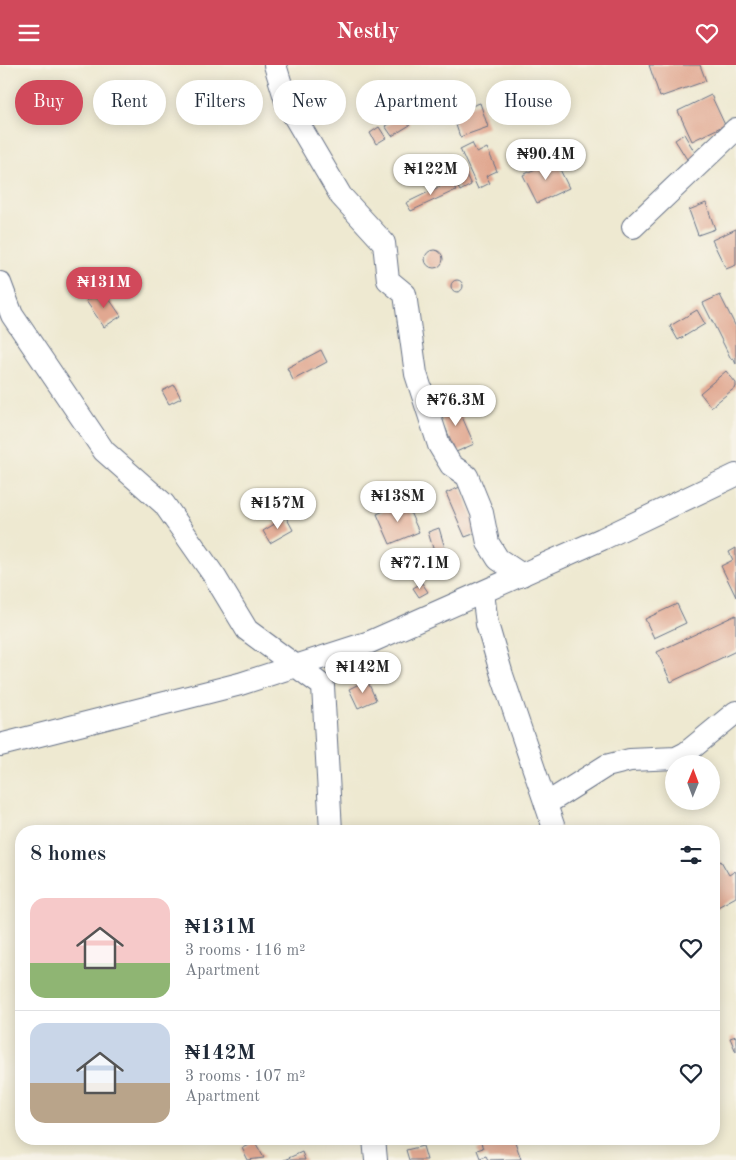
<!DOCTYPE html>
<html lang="en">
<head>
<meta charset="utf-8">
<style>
	:root { --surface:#fff; --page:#f2f2f3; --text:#1f2937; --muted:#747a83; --line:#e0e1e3; --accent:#d1495b }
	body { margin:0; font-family:"Old Standard TT",serif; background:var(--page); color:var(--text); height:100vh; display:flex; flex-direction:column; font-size:19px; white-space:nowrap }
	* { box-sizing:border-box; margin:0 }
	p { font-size:16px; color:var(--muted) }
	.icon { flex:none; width:28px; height:28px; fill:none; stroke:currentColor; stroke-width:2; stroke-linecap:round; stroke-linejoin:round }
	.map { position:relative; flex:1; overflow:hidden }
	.details { position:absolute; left:15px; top:760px; width:705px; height:320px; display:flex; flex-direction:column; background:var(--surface); border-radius:20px; box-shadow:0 2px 12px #0003 }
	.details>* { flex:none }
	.guide { position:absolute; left:15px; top:15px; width:706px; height:45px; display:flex; gap:10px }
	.needle { width:32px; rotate:1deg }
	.buttons { position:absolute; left:665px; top:690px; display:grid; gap:10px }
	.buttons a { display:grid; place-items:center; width:55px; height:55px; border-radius:50%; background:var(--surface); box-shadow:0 2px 12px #0003; font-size:25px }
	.price { position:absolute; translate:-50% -42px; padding:0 11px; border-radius:18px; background:#fff; color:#222; font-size:16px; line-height:32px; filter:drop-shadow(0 1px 2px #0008) }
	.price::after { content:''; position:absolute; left:50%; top:30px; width:15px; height:11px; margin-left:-8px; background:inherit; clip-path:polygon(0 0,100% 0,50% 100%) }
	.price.on { background:var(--accent); color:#fff }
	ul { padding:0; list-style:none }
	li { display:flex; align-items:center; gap:15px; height:125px; padding:0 15px }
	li+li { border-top:1px solid var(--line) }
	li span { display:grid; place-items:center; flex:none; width:140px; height:100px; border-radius:15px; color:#555 }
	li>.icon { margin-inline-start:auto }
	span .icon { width:60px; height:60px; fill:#fffc; stroke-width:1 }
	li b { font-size:21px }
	h2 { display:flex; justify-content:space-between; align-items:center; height:60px; padding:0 15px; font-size:21px }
	.pill { padding:0 18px; border-radius:22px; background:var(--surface); box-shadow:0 2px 12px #0003; font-size:18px; line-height:45px }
	.pill.on { background:var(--accent); color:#fff }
	header { display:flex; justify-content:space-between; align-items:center; height:65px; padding:0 15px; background:var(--accent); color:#fff; font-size:22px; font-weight:700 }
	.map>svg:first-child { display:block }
	.building { fill:#e1a891 }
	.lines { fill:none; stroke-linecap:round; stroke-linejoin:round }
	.street-casing { stroke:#657086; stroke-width:24 }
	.street { stroke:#fff; stroke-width:22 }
</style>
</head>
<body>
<header><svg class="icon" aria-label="menu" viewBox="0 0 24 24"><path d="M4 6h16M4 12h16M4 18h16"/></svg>Nestly<svg class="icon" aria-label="heart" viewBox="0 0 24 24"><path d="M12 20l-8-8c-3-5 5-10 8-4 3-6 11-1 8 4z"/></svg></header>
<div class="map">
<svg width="736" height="1095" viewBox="0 0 736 1095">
	<rect width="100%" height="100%" fill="#f7f3e8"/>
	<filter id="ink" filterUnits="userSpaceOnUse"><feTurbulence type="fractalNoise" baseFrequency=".02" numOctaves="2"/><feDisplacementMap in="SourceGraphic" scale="10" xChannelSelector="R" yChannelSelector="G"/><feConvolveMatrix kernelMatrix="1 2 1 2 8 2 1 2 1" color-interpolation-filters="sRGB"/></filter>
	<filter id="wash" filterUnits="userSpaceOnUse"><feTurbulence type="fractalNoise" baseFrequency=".0096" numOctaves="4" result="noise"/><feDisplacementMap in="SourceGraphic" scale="20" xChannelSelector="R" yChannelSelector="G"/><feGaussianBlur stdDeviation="1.12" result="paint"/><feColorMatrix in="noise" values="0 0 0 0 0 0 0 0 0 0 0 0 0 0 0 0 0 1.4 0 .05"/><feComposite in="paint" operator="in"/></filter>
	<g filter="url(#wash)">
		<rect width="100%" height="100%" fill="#eee9d1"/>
		<g id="blocks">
			<!-- building -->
			<g class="building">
				<path d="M649,0H700L706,16L660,32Z"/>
				<path d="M711,30L725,60L692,76L678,46Z"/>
				<path d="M480,38L488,62L460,72L452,48Z"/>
				<path d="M404,50L410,60L392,71L385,61Z"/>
				<path d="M379,62L386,73L376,79L370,68Z"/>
				<path d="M684,69L697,91L688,96L675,75Z"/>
				<path d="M472,78L477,88L487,83L497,106L486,111L490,118L478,124L460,84Z"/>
				<path d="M555,94L569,123L537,138L523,110Z"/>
				<path d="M461,99L471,120L460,126L449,105Z"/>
				<path d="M451,116L456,125L411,146L406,138Z"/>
				<path d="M706,138L715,164L698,170L689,145Z"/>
				<path d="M736,164V200L726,204L712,175Z"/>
				<circle cx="434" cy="194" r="9"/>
				<circle cx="457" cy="221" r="6"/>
				<path d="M103,225L121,251L104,262L86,236Z"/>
				<path d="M720,230L736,262V299L733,293L731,294L703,238Z"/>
				<path d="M697,245L705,259L678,275L670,261Z"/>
				<path d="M321,285L327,297L293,315L287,303Z"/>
				<path d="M726,306L736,318V322L711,342L700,328Z"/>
				<path d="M174,320L181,333L169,339L162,326Z"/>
				<path d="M456,338L474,379L456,387L438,346Z"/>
				<path d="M460,422L479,467L465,472L446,428Z"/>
				<path d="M405,436L419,467L390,479L377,449Z"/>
				<path d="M286,452L293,465L270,478L263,466Z"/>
				<path d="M439,463L447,490L436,493L428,467Z"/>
				<path d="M736,483V532L721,501L733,495L729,487Z"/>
				<path d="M422,518L428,527L419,532L413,523Z"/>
				<path d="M677,539L686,558L654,573L645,554Z"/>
				<path d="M736,550V586L671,617L657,587Z"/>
				<path d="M367,615L376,635L358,643L349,624Z"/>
				<path d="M721,796L729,810L735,806L736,808V832L714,844V800Z"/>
				<path d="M736,971V987L730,973Z"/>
				<path d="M479,1074H514L521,1094L488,1095L486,1091L480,1093L477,1085L483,1083Z"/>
				<path d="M255,1077L264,1093L248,1095L242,1083Z"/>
				<path d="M423,1081L427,1095H409L406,1085Z"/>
				<path d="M302,1087L305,1095H284Z"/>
			</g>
		</g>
	</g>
	<g filter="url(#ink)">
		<use href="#blocks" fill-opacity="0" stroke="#657086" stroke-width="1"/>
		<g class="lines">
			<defs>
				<g id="street">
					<path d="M275,0L287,39L341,131L384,178L388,215L405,229L416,309L439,380L451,400L467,411L482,448L488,478L498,494L522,510"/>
					<path d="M633,162L736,64"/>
					<path d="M0,218L12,250L104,386L164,439L215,512L247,565L323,621L331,766"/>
					<path d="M483,528L487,559L502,610L555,766"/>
					<path d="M0,680L240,619L370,577L602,474L736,410"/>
					<path d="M546,739L606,701L630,695L676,693L686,688L736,647"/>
					<path d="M374,1074L376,1095"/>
				</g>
			</defs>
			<!-- street casing -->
			<use href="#street" class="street-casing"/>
			<!-- street -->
			<use href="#street" class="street"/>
		</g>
	</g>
</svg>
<div class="buttons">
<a><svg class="needle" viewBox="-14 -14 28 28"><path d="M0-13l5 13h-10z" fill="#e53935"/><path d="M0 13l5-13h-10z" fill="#747a83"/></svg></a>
</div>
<b class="price" style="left:546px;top:116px">₦90.4M</b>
<b class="price" style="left:431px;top:131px">₦122M</b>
<b class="price on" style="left:104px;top:244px">₦131M</b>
<b class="price" style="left:456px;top:362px">₦76.3M</b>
<b class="price" style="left:398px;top:458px">₦138M</b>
<b class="price" style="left:278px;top:465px">₦157M</b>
<b class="price" style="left:420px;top:525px">₦77.1M</b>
<b class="price" style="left:363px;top:629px">₦142M</b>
<div class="guide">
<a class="pill on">Buy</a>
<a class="pill">Rent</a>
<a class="pill">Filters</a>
<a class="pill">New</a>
<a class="pill">Apartment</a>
<a class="pill">House</a>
</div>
<section class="details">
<h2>8 homes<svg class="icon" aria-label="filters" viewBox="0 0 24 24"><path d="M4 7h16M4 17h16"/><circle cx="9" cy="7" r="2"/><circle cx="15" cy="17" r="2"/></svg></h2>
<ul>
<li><span style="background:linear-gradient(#f6c9c9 65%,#8fb573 0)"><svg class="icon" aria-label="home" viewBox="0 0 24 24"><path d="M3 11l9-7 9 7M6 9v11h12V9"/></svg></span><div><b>₦131M</b><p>3 rooms · 116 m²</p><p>Apartment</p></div><svg class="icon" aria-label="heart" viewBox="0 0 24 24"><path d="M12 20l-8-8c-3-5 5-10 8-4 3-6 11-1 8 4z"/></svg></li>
<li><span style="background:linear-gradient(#c9d6e8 60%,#b9a48a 0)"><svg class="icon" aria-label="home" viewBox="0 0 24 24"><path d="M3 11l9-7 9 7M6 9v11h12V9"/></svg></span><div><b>₦142M</b><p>3 rooms · 107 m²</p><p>Apartment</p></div><svg class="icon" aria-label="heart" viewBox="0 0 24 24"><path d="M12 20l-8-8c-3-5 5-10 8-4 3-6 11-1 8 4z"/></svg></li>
</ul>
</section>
</div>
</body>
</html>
